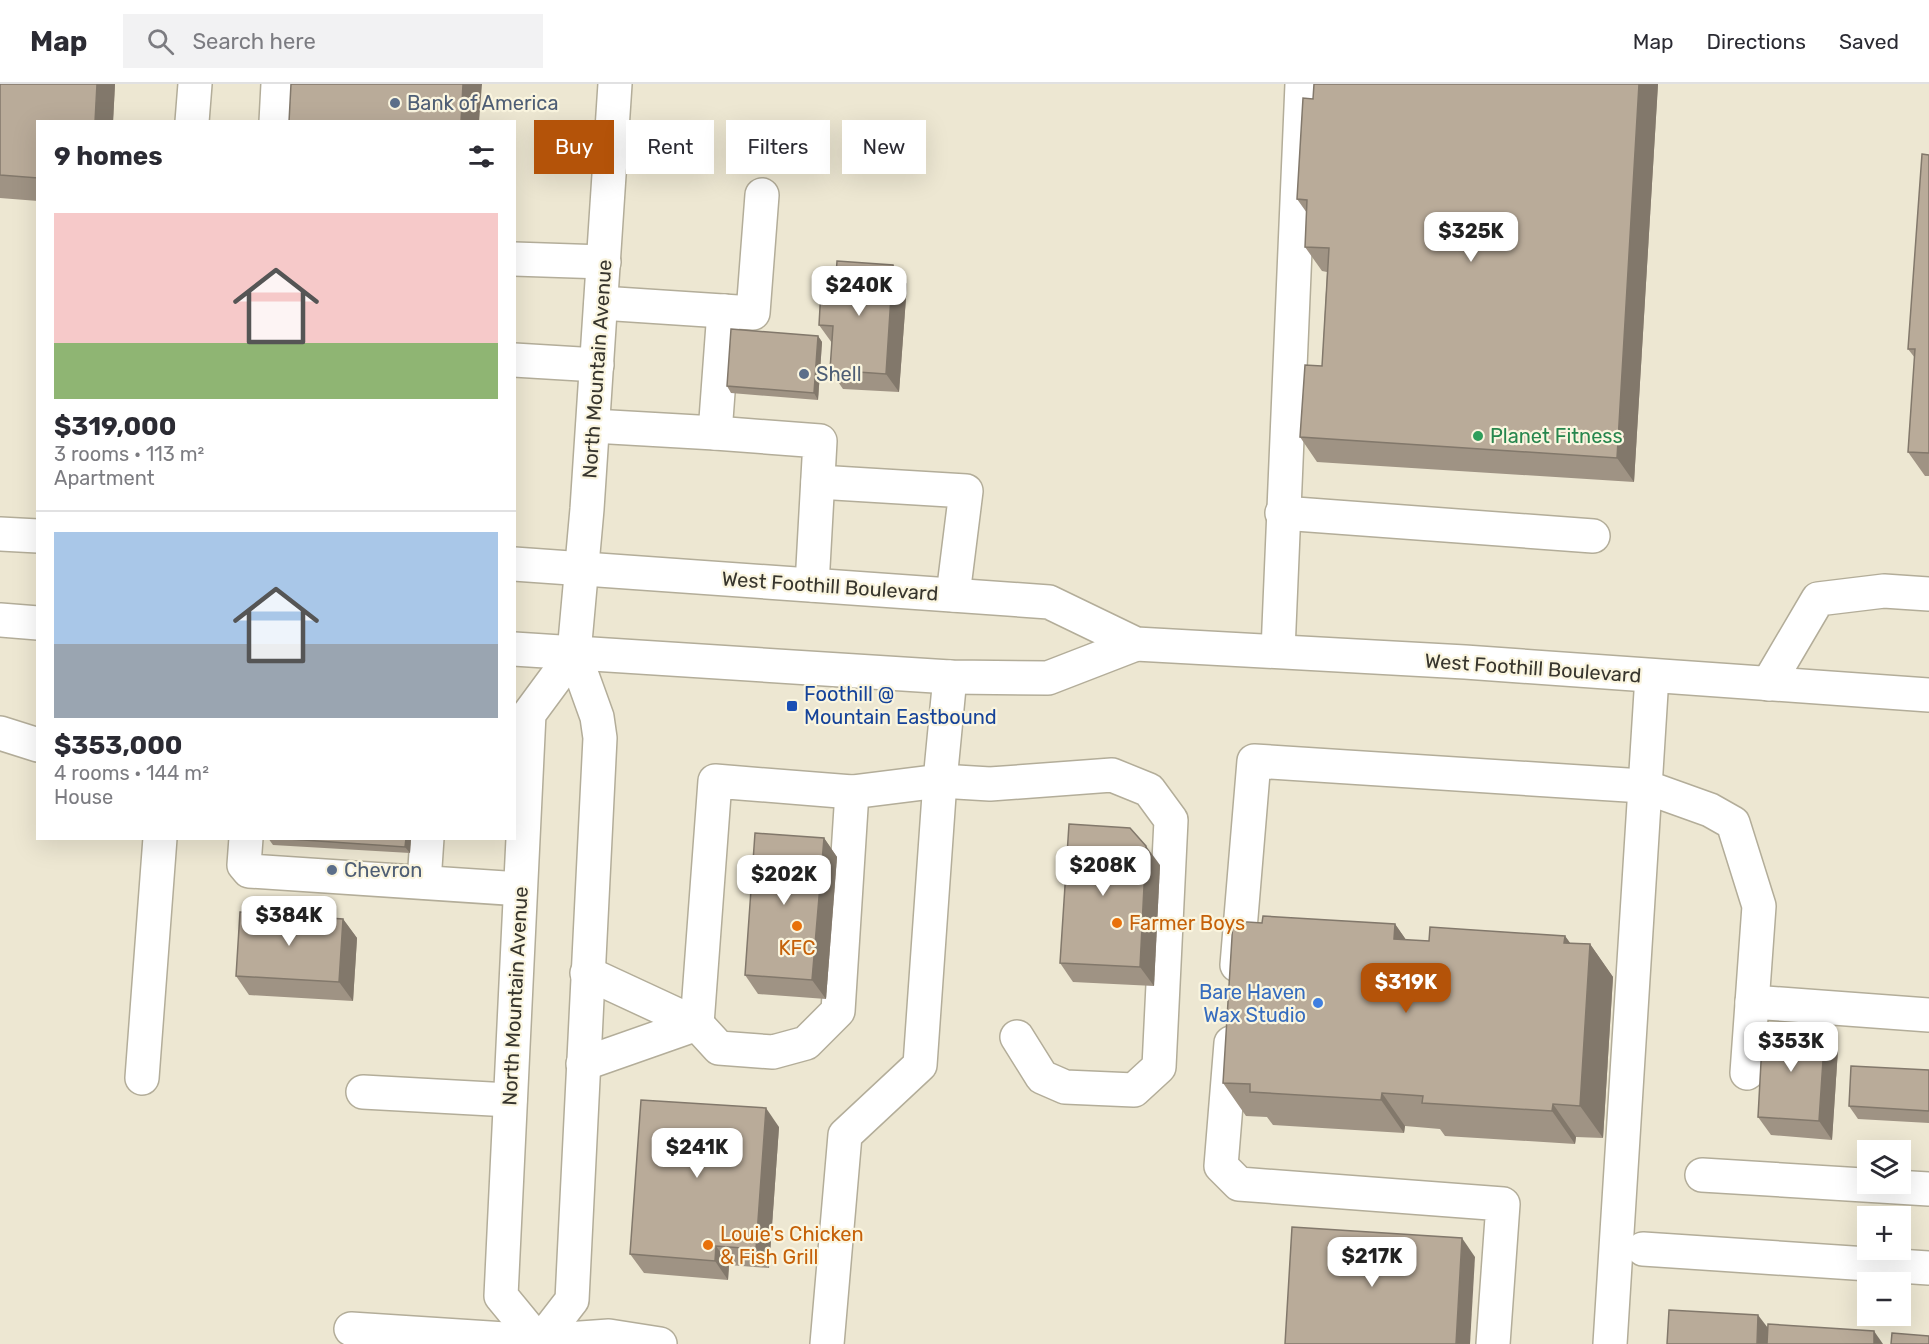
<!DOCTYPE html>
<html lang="en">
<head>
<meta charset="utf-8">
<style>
	:root { --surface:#fff; --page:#f2f2f3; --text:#2b2b33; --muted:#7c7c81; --line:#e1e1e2; --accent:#b45309 }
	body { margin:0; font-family:Rubik,sans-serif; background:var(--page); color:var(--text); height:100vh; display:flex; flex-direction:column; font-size:22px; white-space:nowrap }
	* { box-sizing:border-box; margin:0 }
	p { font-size:20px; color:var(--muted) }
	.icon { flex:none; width:33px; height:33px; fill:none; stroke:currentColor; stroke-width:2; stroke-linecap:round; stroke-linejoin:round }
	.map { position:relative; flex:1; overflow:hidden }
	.side { position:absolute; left:36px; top:36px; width:480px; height:720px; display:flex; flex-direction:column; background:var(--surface); border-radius:0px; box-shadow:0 6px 24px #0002 }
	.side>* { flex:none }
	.banner { position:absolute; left:534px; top:36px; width:570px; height:54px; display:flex; gap:12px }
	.controls { position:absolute; left:1857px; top:1056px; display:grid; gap:12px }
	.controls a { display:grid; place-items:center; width:54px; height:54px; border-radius:0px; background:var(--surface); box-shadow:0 6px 24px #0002; font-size:30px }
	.price { position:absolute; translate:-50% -51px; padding:0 14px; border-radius:12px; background:#fff; color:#222; font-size:20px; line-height:39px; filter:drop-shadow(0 2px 3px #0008) }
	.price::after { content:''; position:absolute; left:50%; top:36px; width:18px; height:14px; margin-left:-9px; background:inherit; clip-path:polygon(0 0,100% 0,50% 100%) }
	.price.active { background:var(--accent); color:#fff }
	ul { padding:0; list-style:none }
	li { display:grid; align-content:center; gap:12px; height:318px; padding:0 18px }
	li+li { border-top:2px solid var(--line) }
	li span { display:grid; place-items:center; height:186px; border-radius:0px; color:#555 }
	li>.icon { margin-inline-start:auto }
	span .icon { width:108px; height:108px; fill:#fffc; stroke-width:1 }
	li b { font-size:26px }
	h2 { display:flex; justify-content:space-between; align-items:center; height:72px; padding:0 18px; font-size:26px }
	.tag { padding:0 21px; border-radius:0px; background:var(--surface); box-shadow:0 6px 24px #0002; font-size:21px; line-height:54px }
	.tag.active { background:var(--accent); color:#fff }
	header { display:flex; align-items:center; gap:36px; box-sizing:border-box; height:84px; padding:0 30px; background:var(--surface); border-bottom:2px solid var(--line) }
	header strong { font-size:28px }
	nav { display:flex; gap:33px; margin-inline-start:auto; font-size:21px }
	.search { width:420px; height:54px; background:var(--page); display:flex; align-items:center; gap:15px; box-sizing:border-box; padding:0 21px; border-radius:0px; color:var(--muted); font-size:22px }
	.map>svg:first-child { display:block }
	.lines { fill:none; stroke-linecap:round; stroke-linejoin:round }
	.minor-casing { stroke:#b3ad99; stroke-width:36 }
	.major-casing { stroke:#b3ad99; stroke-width:36 }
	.minor { stroke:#fff; stroke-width:33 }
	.major { stroke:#fff; stroke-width:33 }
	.wall { fill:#9f9384 }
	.shaded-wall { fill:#82786b }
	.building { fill:#b9ab99; stroke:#82786b; stroke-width:1.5 }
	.service-dot { fill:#5c6f8a; stroke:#faf5df; stroke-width:2 }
	.leisure-dot { fill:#2e9e5b; stroke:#faf5df; stroke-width:2 }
	.transit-dot { fill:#1a4fb4; stroke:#faf5df; stroke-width:2 }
	.food-dot { fill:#e8710a; stroke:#faf5df; stroke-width:2 }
	.shop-dot { fill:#3f7fe0; stroke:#faf5df; stroke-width:2 }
	.labels { text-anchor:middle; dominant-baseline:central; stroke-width:4.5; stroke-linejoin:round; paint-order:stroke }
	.service-label { font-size:20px; fill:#4e5e75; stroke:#faf5df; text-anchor:start }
	.street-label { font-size:20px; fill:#37352d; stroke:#faf5df }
	.leisure-label { font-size:20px; fill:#27864d; stroke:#faf5df; text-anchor:start }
	.transit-label { font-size:20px; fill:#164399; stroke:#faf5df; text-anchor:start }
	.food-label { font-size:20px; fill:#c56008; stroke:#faf5df; text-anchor:start }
	.shop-label { font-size:20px; fill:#366cbe; stroke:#faf5df; text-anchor:end }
</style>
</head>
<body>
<header>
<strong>Map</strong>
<div class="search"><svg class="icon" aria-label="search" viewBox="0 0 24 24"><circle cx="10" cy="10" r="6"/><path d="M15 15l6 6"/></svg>Search here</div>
<nav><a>Map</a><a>Directions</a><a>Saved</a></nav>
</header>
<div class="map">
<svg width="1929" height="1260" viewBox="0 0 1929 1260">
	<rect width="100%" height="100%" fill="#ede7d2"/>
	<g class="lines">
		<defs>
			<g id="minor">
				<path d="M192,38L195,0"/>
				<path d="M276,38L278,0"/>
				<path d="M514,175L604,178"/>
				<path d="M601,219L753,229L762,111"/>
				<path d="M514,276L597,281"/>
				<path d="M593,342L715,349L724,227"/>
				<path d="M715,349L820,357L812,501"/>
				<path d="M818,398L966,407L953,511"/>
				<path d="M1282,429L1593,452"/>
				<path d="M1278,567L1302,0"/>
				<path d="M1768,600L1818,515L1884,507L1929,510"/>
				<path d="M0,649L38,661"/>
				<path d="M246,754L244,781L249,787L520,805"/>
				<path d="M424,798L427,754"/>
				<path d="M1237,881L1254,677L1643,702L1710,726L1733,739L1759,822L1747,989"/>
				<path d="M587,889L697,940L719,964L773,968L806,959L838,927L852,708"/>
				<path d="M1752,918L1929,931"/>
				<path d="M697,940L715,697L852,708L940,697L990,700L1112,691L1149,706L1171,736L1159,983L1134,1006L1065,1003L1042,993L1017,953"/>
				<path d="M1231,959L1221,1082L1239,1100L1503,1120L1493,1260"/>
				<path d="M583,980L697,940"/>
				<path d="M142,994L160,754"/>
				<path d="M363,1008L510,1016"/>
				<path d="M1702,1091L1929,1105"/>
				<path d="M1643,1165L1929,1184"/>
				<path d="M351,1245L538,1257L609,1252L660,1260"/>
				<path d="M827,1260L845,1051L920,981L940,697L950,593"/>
				<path d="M1610,1260L1652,592"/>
			</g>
			<g id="major">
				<path d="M0,450L38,452"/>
				<path d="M514,480L1049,518L1136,560L1465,578L1929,611"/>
				<path d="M0,536L38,539"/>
				<path d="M514,565L950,593L1048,594L1136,560"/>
				<path d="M538,1257L501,1212L529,630L574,569"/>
				<path d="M538,1260L572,1216L600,654L597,633L574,569L587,425L615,0"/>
			</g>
		</defs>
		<!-- minor casing -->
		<use href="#minor" class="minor-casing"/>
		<!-- major casing -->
		<use href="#major" class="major-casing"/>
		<!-- minor -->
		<use href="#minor" class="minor"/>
		<!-- major -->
		<use href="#major" class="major"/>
	</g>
	<!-- wall -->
	<g class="wall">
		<path d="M0,0H115L113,38H38V117L0,114Z"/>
		<path d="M1658,0L1634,398L1317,378L1300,353L1322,282L1327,188L1322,187L1305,163L1307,129L1297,115L1313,15Z"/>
		<path d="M1929,71V392H1925L1908,368L1915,274L1908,265Z"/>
		<path d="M893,181L907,200L899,308L843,305L830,286L832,259L819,241L835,206Z"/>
		<path d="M818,252L822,258L818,316L731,309L727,302Z"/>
		<path d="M268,754H411L410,769L273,761Z"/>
		<path d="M824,754L837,773L826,915L758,910L745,891Z"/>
		<path d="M1160,781L1154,902L1073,898L1060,879Z"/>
		<path d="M343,835L357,854L353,917L249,911L236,892Z"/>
		<path d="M1262,839L1395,840L1406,856L1429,857L1565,852L1570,859L1590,860L1613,893L1603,1054L1576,1053L1575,1060L1445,1052L1440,1045L1405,1042L1404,1049L1273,1041L1267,1033L1246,1032L1223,999Z"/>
		<path d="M1838,965L1832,1056L1771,1051L1758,1033Z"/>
		<path d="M1929,986V1039L1858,1035L1849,1022Z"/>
		<path d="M779,1043L769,1184L729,1181L728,1196L644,1189L630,1170Z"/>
	</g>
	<!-- shaded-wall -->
	<g class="shaded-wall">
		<path d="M97,0H115L113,38H95Z"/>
		<path d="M463,0H482L479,38H461Z"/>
		<path d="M1639,0H1658L1634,398L1617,374Z"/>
		<path d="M893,181L907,200L899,308L886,290Z"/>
		<path d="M818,252L822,258L818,316L814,309Z"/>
		<path d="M406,754H411L410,769L405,763Z"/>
		<path d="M824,754L837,773L826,915L812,896Z"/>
		<path d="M1146,762L1160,781L1154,902L1140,883Z"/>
		<path d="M343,835L357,854L353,917L339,898Z"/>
		<path d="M1395,840L1418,873L1394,855Z"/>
		<path d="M1565,852L1588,884L1564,859Z"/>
		<path d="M1590,860L1613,893L1603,1054L1580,1022Z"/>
		<path d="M1825,946L1838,965L1832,1056L1819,1037Z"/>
		<path d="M1382,1009L1405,1042L1404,1049L1381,1016Z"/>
		<path d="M1553,1020L1576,1053L1575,1060L1552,1027Z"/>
		<path d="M766,1024L779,1043L769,1184L756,1165Z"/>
		<path d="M1462,1154L1475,1173L1470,1260H1456Z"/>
		<path d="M716,1162L729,1181L728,1196L715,1177Z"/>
		<path d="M1758,1231L1768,1244L1767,1260H1757Z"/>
		<path d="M1874,1247L1883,1260H1874Z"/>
	</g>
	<!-- building -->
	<g class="building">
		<path d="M0,0H97L95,38H38V94L0,91Z"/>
		<path d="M291,0H463L461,38H289Z"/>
		<path d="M1314,0H1639L1617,374L1300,353L1305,281L1322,282L1329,164L1305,163L1307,116L1297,115L1303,14L1313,15Z"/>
		<path d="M1922,70L1929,71V369L1908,368L1915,265H1908Z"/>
		<path d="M837,177L893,181L886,290L830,286L833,242L819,241L821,206H835Z"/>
		<path d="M731,245L818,252L814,309L727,302Z"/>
		<path d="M1069,740L1130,744L1146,762L1140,883L1060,879Z"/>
		<path d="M755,749L824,754L812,896L745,891Z"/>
		<path d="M274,754H406L405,763Z"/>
		<path d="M240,828L343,835L339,898L236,892Z"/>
		<path d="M1263,832L1395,840L1394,855L1429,857L1430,843L1565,852L1564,859L1590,860L1580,1022L1553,1020L1552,1027L1422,1019L1423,1012L1382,1009L1381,1016L1250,1008V1000L1223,999L1233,837L1262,839Z"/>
		<path d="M1763,942L1825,946L1819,1037L1758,1033Z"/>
		<path d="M1851,982L1929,986V1027L1849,1022Z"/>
		<path d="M641,1016L766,1024L756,1165L716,1162L715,1177L630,1170Z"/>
		<path d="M1292,1143L1462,1154L1456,1260H1285Z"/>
		<path d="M1669,1226L1758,1231L1757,1260H1667Z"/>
		<path d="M1768,1240L1874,1247V1260H1767Z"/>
		<path d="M1892,1249L1929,1252V1260H1891Z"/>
	</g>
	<!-- markers -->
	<g class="service-dot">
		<circle cx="395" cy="19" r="6"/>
		<circle cx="804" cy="290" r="6"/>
		<circle cx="332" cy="786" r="6"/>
	</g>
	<circle class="leisure-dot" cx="1478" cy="352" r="6"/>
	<rect class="transit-dot" x="786" y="616" width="12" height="12" rx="3"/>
	<g class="food-dot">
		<circle cx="1117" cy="839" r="6"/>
		<circle cx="797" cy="842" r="6"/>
		<circle cx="708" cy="1161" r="6"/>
	</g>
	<circle class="shop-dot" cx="1318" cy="919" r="6"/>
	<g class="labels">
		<!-- service labels -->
		<g class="service-label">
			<text x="407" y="19">Bank of America</text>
			<text x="816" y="290">Shell</text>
			<text x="344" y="786">Chevron</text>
		</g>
		<!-- street labels -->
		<g class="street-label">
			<text transform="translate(597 285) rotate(-86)">North Mountain Avenue</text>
			<text transform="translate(830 502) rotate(4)">West Foothill Boulevard</text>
			<text transform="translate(1533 584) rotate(4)">West Foothill Boulevard</text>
			<text transform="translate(515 912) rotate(-87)">North Mountain Avenue</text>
		</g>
		<!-- leisure labels -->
		<g class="leisure-label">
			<text x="1490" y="352">Planet Fitness</text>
		</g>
		<!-- transit labels -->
		<g class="transit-label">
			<text x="804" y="610">Foothill @<tspan x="804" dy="23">Mountain Eastbound</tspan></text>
		</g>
		<!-- food labels -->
		<g class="food-label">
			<text x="1129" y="839">Farmer Boys</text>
			<text x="797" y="864" text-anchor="middle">KFC</text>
			<text x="720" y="1150">Louie's Chicken<tspan x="720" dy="23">&amp; Fish Grill</tspan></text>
		</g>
		<!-- shop labels -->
		<g class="shop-label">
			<text x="1306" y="908">Bare Haven<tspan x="1306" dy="23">Wax Studio</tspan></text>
		</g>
	</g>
</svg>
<div class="controls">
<a><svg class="icon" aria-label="layers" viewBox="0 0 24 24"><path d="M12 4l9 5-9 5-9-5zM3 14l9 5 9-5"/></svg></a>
<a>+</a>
<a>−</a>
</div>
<b class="price" style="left:1471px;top:179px">$325K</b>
<b class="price" style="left:859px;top:233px">$240K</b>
<b class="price" style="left:1103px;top:813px">$208K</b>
<b class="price" style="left:784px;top:822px">$202K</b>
<b class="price" style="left:289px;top:863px">$384K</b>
<b class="price active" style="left:1406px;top:930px">$319K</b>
<b class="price" style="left:1791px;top:989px">$353K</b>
<b class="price" style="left:697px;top:1095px">$241K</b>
<b class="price" style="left:1372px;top:1204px">$217K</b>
<div class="banner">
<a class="tag active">Buy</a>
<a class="tag">Rent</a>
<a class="tag">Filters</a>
<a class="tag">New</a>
</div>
<section class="side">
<h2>9 homes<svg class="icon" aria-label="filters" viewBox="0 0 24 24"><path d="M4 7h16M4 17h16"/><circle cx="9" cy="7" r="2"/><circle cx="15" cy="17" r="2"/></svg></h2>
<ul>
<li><span style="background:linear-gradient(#f6c9c9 70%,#8fb573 0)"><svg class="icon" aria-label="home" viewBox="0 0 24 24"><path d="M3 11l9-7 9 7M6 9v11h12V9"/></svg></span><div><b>$319,000</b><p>3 rooms · 113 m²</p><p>Apartment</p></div></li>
<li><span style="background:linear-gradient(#a9c7e8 60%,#9aa5b1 0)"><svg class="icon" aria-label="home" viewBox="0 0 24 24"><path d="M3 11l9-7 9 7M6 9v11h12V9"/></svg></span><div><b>$353,000</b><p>4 rooms · 144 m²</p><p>House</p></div></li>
</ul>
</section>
</div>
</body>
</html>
